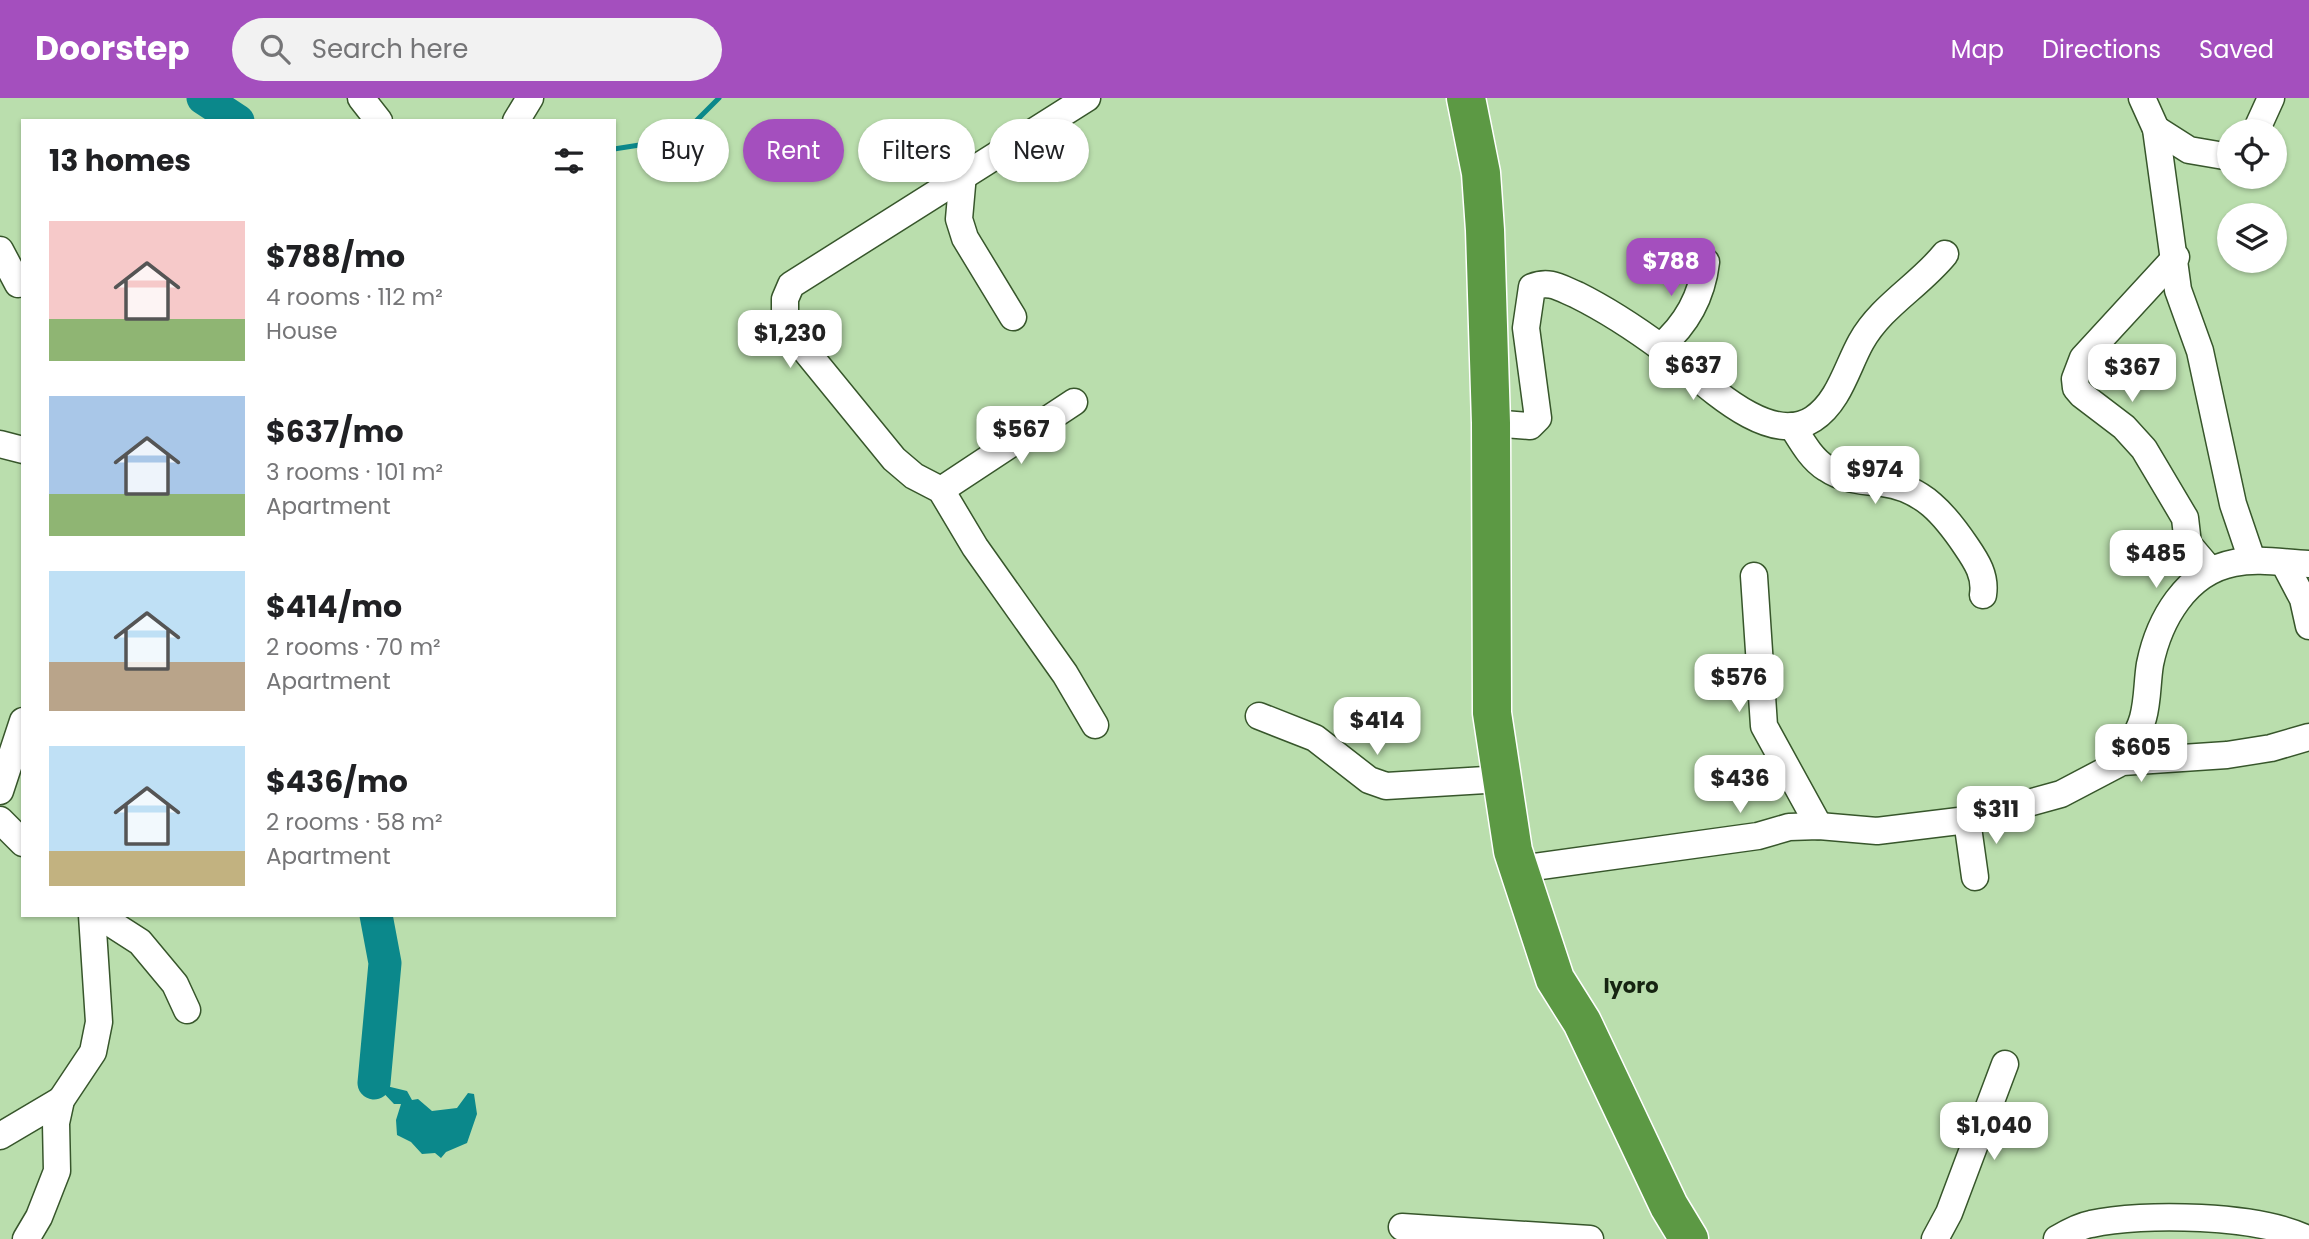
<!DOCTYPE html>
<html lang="en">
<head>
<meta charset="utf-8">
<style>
	:root { --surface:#fff; --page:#f2f2f2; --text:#202124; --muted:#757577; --accent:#a44fbe }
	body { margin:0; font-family:Poppins,sans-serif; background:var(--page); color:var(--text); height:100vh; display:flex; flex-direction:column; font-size:26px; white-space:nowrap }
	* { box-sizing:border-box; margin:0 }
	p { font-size:23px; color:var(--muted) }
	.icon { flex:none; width:38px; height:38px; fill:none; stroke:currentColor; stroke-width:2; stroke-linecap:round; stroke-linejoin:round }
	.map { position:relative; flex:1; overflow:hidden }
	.details { position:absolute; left:21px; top:21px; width:595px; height:798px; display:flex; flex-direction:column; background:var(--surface); border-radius:0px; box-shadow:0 2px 5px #0004 }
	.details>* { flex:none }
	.banner { position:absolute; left:637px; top:21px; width:665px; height:63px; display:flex; gap:14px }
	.buttons { position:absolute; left:2217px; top:21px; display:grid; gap:14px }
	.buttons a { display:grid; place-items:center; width:70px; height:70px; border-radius:50%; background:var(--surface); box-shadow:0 2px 5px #0004; font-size:35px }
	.price { position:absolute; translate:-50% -60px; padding:0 16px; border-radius:14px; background:#fff; color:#222; font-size:23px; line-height:46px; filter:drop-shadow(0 2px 4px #0008) }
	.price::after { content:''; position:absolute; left:50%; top:42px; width:21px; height:16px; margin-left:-10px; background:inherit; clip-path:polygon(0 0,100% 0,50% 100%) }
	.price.current { background:var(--accent); color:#fff }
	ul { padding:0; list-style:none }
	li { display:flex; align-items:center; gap:21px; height:175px; padding:0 28px }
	li span { display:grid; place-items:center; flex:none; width:196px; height:140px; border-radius:0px; color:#555 }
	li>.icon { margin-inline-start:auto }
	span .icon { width:84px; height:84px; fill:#fffc; stroke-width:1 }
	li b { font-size:30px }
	h2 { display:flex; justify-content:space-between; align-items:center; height:84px; padding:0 28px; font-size:30px }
	.tag { padding:0 24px; border-radius:32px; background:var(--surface); box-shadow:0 2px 5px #0004; font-size:24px; line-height:63px }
	.tag.current { background:var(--accent); color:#fff }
	header { display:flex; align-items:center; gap:42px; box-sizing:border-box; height:98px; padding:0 35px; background:var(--accent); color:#fff }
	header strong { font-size:33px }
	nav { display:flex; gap:38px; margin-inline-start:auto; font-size:24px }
	.search { width:490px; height:63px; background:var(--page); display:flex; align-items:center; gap:18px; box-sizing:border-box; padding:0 24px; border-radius:38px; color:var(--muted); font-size:26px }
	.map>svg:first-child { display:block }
	.water { fill:#0b888b }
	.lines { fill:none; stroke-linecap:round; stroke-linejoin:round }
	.stream { stroke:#0b888b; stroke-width:5 }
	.river { stroke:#0b888b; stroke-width:33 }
	.minor-casing { stroke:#37562b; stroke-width:29 }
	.highway-casing { stroke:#fff; stroke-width:41 }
	.minor { stroke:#fff; stroke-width:26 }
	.highway { stroke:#5c9944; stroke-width:38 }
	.labels { text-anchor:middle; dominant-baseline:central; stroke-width:5; stroke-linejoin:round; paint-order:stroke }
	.quarter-label { font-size:21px; font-weight:bold; fill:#162411; stroke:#badead }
</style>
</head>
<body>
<header>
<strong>Doorstep</strong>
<div class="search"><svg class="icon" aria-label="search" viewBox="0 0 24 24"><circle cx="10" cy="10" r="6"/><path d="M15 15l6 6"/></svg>Search here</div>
<nav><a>Map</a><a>Directions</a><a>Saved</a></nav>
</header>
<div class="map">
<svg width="2309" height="1141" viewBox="0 0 2309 1141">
	<rect width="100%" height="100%" fill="#badead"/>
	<!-- water -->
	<path class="water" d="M374,985L407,993L412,1002L418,1001L432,1013L457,1010L468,995L474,996L477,1016L467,1045L446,1054L441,1060L435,1055L422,1056L411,1044L397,1037L396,1022L401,1006H394Z"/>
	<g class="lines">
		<!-- stream -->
		<path class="stream" d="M614,51L678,41L719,0"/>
		<!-- river -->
		<g class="river">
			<path d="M203,0L238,23"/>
			<path d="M374,985L385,865L376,817"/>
		</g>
		<defs>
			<g id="minor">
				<path d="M361,0L379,23"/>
				<path d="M1087,0L791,187L785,201V216L805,252L894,361L914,378L941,392L975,449L1065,576L1095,627"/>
				<path d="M2142,0L2156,31L2178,192L2200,253L2233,406L2252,462"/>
				<path d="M516,23L530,0"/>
				<path d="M2156,31L2189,52L2230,59"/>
				<path d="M2256,33L2271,0"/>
				<path d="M963,76L959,121L965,140L1013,219"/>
				<path d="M0,152L18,186"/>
				<path d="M2176,159L2083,260L2075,281L2076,290L2082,297L2124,329L2144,351L2185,420L2188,446L2210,472"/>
				<path d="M1660,249C1686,227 1702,198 1706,164"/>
				<path d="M1491,325L1530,328L1538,320L1526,230L1532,189C1550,182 1560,190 1577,197C1607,212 1636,231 1663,251C1697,276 1766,352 1813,321C1839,304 1847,269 1861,244C1881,208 1919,188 1945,156"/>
				<path d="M1792,328C1801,342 1811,361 1826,370C1843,382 1863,383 1883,385C1923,390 1945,417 1966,448C1977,464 1986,478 1983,497"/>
				<path d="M0,346L23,352"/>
				<path d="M941,392L1074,304"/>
				<path d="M2284,465L2303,501L2309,528"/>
				<path d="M1754,478L1764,628L1819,728"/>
				<path d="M1259,618L1315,640L1369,682L1386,688L1502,681"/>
				<path d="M2122,664C2129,650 2139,635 2143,620C2148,602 2147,584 2150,566C2159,522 2186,474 2234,465C2258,460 2284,465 2309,466"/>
				<path d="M0,693L23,623"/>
				<path d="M0,722L23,745"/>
				<path d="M1967,722L1975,779"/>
				<path d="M1520,771L1758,738L1789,729L1819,728L1877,733L1967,722L2061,696L2122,664L2227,657L2271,650L2309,639"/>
				<path d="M98,817L140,844L175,886L187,912"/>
				<path d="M0,1038L61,1002"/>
				<path d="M1402,1129L1590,1141"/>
				<path d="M26,1141L39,1119L57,1073L56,1025L61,1002L93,954L99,924L92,817"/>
				<path d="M1935,1141L1949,1115L2005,966"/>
				<path d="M2057,1141C2067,1135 2080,1128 2091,1126C2143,1114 2260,1117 2307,1141"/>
			</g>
			<path id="highway" d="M1466,0L1481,75L1485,132L1491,325L1492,615L1513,753L1555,881L1582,924L1669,1108L1689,1141"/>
		</defs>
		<!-- minor casing -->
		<use href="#minor" class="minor-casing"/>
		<!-- highway casing -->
		<use href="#highway" class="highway-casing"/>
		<!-- minor -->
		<use href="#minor" class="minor"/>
		<!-- highway -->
		<use href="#highway" class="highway"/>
	</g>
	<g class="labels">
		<!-- quarter labels -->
		<g class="quarter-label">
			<text x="1631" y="887">Iyoro</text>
		</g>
	</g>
</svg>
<div class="buttons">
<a><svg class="icon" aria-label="locate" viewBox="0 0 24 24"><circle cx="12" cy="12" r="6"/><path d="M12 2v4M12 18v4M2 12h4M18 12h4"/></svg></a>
<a><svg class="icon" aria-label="layers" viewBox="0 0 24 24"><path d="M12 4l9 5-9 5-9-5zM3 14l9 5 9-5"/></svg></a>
</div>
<b class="price current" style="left:1671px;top:200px">$788</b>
<b class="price" style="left:790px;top:272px">$1,230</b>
<b class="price" style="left:1693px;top:304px">$637</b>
<b class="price" style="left:2132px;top:306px">$367</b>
<b class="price" style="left:1021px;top:368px">$567</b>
<b class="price" style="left:1875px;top:408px">$974</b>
<b class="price" style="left:2156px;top:492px">$485</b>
<b class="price" style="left:1739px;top:616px">$576</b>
<b class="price" style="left:1377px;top:659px">$414</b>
<b class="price" style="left:2141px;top:686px">$605</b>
<b class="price" style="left:1740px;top:717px">$436</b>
<b class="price" style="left:1996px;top:748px">$311</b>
<b class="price" style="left:1994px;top:1064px">$1,040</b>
<div class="banner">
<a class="tag">Buy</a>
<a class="tag current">Rent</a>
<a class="tag">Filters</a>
<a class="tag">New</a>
</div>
<section class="details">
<h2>13 homes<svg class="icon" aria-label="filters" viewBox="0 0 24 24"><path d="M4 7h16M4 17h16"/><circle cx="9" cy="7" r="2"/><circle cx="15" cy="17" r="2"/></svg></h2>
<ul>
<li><span style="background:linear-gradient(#f6c9c9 70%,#8fb573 0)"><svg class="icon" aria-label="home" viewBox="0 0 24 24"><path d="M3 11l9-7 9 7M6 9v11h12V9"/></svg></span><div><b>$788/mo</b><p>4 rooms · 112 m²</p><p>House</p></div></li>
<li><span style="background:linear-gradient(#a9c7e8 70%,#8fb573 0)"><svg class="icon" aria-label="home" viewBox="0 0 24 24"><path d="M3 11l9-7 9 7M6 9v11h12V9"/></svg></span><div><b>$637/mo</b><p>3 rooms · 101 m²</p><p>Apartment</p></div></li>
<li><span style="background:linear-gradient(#bfe0f5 65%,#b9a48a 0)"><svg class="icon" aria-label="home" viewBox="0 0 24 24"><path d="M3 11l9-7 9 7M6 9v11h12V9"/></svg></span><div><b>$414/mo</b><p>2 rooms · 70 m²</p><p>Apartment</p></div></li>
<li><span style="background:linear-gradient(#bfe0f5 75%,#c2b280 0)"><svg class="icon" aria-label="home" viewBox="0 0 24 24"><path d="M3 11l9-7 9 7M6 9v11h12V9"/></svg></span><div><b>$436/mo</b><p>2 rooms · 58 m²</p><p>Apartment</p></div></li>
</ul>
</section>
</div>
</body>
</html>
